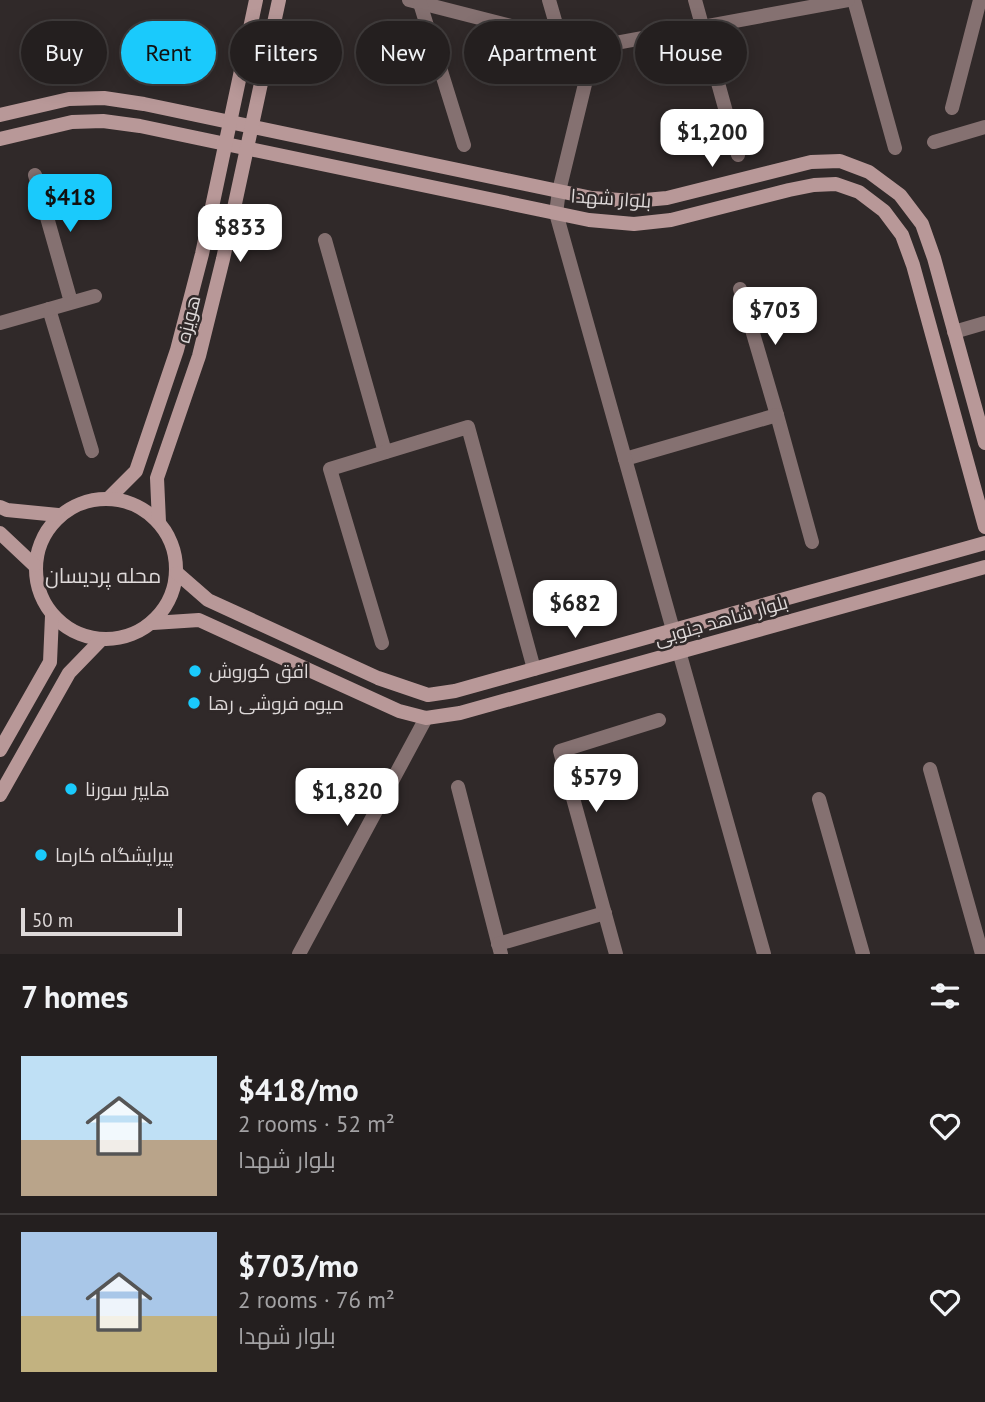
<!DOCTYPE html>
<html lang="en">
<head>
<meta charset="utf-8">
<style>
	:root { --surface:#241f1f; --page:#302c2c; --text:#f1f3f6; --muted:#a3a2a4; --line:#413d3d; --accent:#1acafc }
	body { margin:0; font-family:"PT Sans",Cairo,sans-serif; background:var(--page); color:var(--text); height:100vh; display:flex; flex-direction:column; font-size:26px; white-space:nowrap }
	* { box-sizing:border-box; margin:0 }
	p { font-size:23px; color:var(--muted) }
	.icon { flex:none; width:38px; height:38px; fill:none; stroke:currentColor; stroke-width:2; stroke-linecap:round; stroke-linejoin:round }
	.map { position:relative; height:954px; overflow:hidden }
	.panel { display:flex; flex-direction:column; background:var(--surface); flex:1 }
	.panel>* { flex:none }
	.top-card { position:absolute; left:21px; top:21px; width:943px; height:63px; display:flex; gap:14px }
	.scale { position:absolute; left:21px; bottom:18px; width:161px; box-sizing:border-box; padding-left:7px; border:4px solid #ded9d9; border-top:0; font-size:19px; line-height:24px; white-space:nowrap; color:#ded9d9; -webkit-text-stroke:5px #302929; paint-order:stroke }
	.price { position:absolute; translate:-50% -60px; padding:0 16px; border-radius:14px; background:#fff; color:#222; font-size:23px; line-height:46px; filter:drop-shadow(0 2px 4px #0008) }
	.price::after { content:''; position:absolute; left:50%; top:42px; width:21px; height:16px; margin-left:-10px; background:inherit; clip-path:polygon(0 0,100% 0,50% 100%) }
	.price.active { background:var(--accent); color:#111 }
	ul { padding:0; list-style:none }
	li { display:flex; align-items:center; gap:21px; height:175px; padding:0 21px }
	li+li { border-top:2px solid var(--line) }
	li span { display:grid; place-items:center; flex:none; width:196px; height:140px; border-radius:0px; color:#555 }
	li>.icon { margin-inline-start:auto }
	span .icon { width:84px; height:84px; fill:#fffc; stroke-width:1 }
	li b { font-size:30px }
	h2 { display:flex; justify-content:space-between; align-items:center; height:84px; padding:0 21px; font-size:30px }
	.tag { padding:0 24px; border-radius:32px; background:var(--surface); box-shadow:0 4px 18px #0003,0 0 0 2px var(--line); font-size:24px; line-height:63px }
	.tag.active { background:var(--accent); color:#111 }
	.map>svg:first-child { display:block }
	.lines { fill:none; stroke-linecap:round; stroke-linejoin:round }
	.street { stroke:#857171; stroke-width:14 }
	.secondary { stroke:#b89898; stroke-width:14 }
	.poi-dot { fill:#1acafc; stroke:#302929; stroke-width:2.5 }
	.labels { text-anchor:middle; dominant-baseline:central; stroke-width:5; stroke-linejoin:round; paint-order:stroke }
	.street-label { font-size:19px; fill:#ded9d9; stroke:#302929 }
	.poi-label { font-size:19px; fill:#ded9d9; stroke:#302929; text-anchor:start }
	.neighbourhood-label { font-size:21px; fill:#ded9d9; stroke:#302929 }
</style>
</head>
<body>
<div class="map">
<svg width="985" height="954" viewBox="0 0 985 954">
	<rect width="100%" height="100%" fill="#302929"/>
	<g class="lines">
		<!-- street -->
		<g class="street">
			<path d="M409,0L594,47"/>
			<path d="M419,0L464,145"/>
			<path d="M549,0L560,38"/>
			<path d="M695,0L738,155"/>
			<path d="M854,0L895,148"/>
			<path d="M952,108L980,0"/>
			<path d="M934,142L985,127"/>
			<path d="M35,175L71,302"/>
			<path d="M325,240L385,452"/>
			<path d="M740,289L777,415"/>
			<path d="M49,309L92,451"/>
			<path d="M0,323L95,296"/>
			<path d="M954,332L985,323"/>
			<path d="M625,459L777,415L812,542"/>
			<path d="M382,643L330,469L468,427L534,669"/>
			<path d="M930,769L982,954"/>
			<path d="M458,787L501,954"/>
			<path d="M819,799L863,954"/>
			<path d="M498,944L605,913"/>
			<path d="M299,954L426,718"/>
			<path d="M616,954L560,751L659,720"/>
			<path d="M764,954L556,213L559,191L594,47L848,0"/>
		</g>
		<!-- secondary -->
		<g class="secondary">
			<path d="M0,115L69,99L104,98L144,104L592,198L634,201L667,198L811,162L840,161L869,172L900,195L922,224L934,258L985,443"/>
			<path d="M0,139L72,122L103,121L140,126L589,220L634,224L671,220L789,190L814,185L836,184L859,192L884,211L902,235L913,265L985,527"/>
			<path d="M110,497L136,471L177,350L202,254L256,0"/>
			<circle cx="106" cy="569" r="70"/>
			<path d="M0,507L7,510L58,515"/>
			<path d="M159,522L157,478L199,356L223,259L279,0"/>
			<path d="M0,533L34,565"/>
			<path d="M177,573L208,600L378,678L428,695L455,691L985,543"/>
			<path d="M153,623L199,620L399,711L426,718L460,713L985,567"/>
			<path d="M0,750L50,662L52,616"/>
			<path d="M0,795L69,673L101,640"/>
		</g>
	</g>
	<!-- markers -->
	<g class="poi-dot">
		<circle cx="195" cy="671" r="7"/>
		<circle cx="194" cy="703" r="7"/>
		<circle cx="71" cy="789" r="7"/>
		<circle cx="41" cy="855" r="7"/>
	</g>
	<g class="labels">
		<!-- street labels -->
		<g class="street-label">
			<text transform="translate(611 198) rotate(4)">بلوار شهدا</text>
			<text transform="translate(188 319) rotate(-76)">هویزه</text>
			<text transform="translate(721 620) rotate(-16)">بلوار شاهد جنوبی</text>
		</g>
		<!-- poi labels -->
		<g class="poi-label">
			<text x="209" y="671">افق کوروش</text>
			<text x="208" y="703">میوه فروشی رها</text>
			<text x="85" y="789">هایپر سورنا</text>
			<text x="55" y="855">پیرایشگاه کارما</text>
		</g>
		<!-- neighbourhood labels -->
		<g class="neighbourhood-label">
			<text x="103" y="575">محله پردیسان</text>
		</g>
	</g>
</svg>
<div class="scale">50 m</div>
<b class="price" style="left:712px;top:169px">$1,200</b>
<b class="price active" style="left:70px;top:234px">$418</b>
<b class="price" style="left:240px;top:264px">$833</b>
<b class="price" style="left:775px;top:347px">$703</b>
<b class="price" style="left:575px;top:640px">$682</b>
<b class="price" style="left:596px;top:814px">$579</b>
<b class="price" style="left:347px;top:828px">$1,820</b>
<div class="top-card">
<a class="tag">Buy</a>
<a class="tag active">Rent</a>
<a class="tag">Filters</a>
<a class="tag">New</a>
<a class="tag">Apartment</a>
<a class="tag">House</a>
</div>
</div>
<section class="panel">
<h2>7 homes<svg class="icon" aria-label="filters" viewBox="0 0 24 24"><path d="M4 7h16M4 17h16"/><circle cx="9" cy="7" r="2"/><circle cx="15" cy="17" r="2"/></svg></h2>
<ul>
<li><span style="background:linear-gradient(#bfe0f5 60%,#b9a48a 0)"><svg class="icon" aria-label="home" viewBox="0 0 24 24"><path d="M3 11l9-7 9 7M6 9v11h12V9"/></svg></span><div><b>$418/mo</b><p>2 rooms · 52 m²</p><p>بلوار شهدا</p></div><svg class="icon" aria-label="heart" viewBox="0 0 24 24"><path d="M12 20l-8-8c-3-5 5-10 8-4 3-6 11-1 8 4z"/></svg></li>
<li><span style="background:linear-gradient(#a9c7e8 60%,#c2b280 0)"><svg class="icon" aria-label="home" viewBox="0 0 24 24"><path d="M3 11l9-7 9 7M6 9v11h12V9"/></svg></span><div><b>$703/mo</b><p>2 rooms · 76 m²</p><p>بلوار شهدا</p></div><svg class="icon" aria-label="heart" viewBox="0 0 24 24"><path d="M12 20l-8-8c-3-5 5-10 8-4 3-6 11-1 8 4z"/></svg></li>
</ul>
</section>
</body>
</html>
